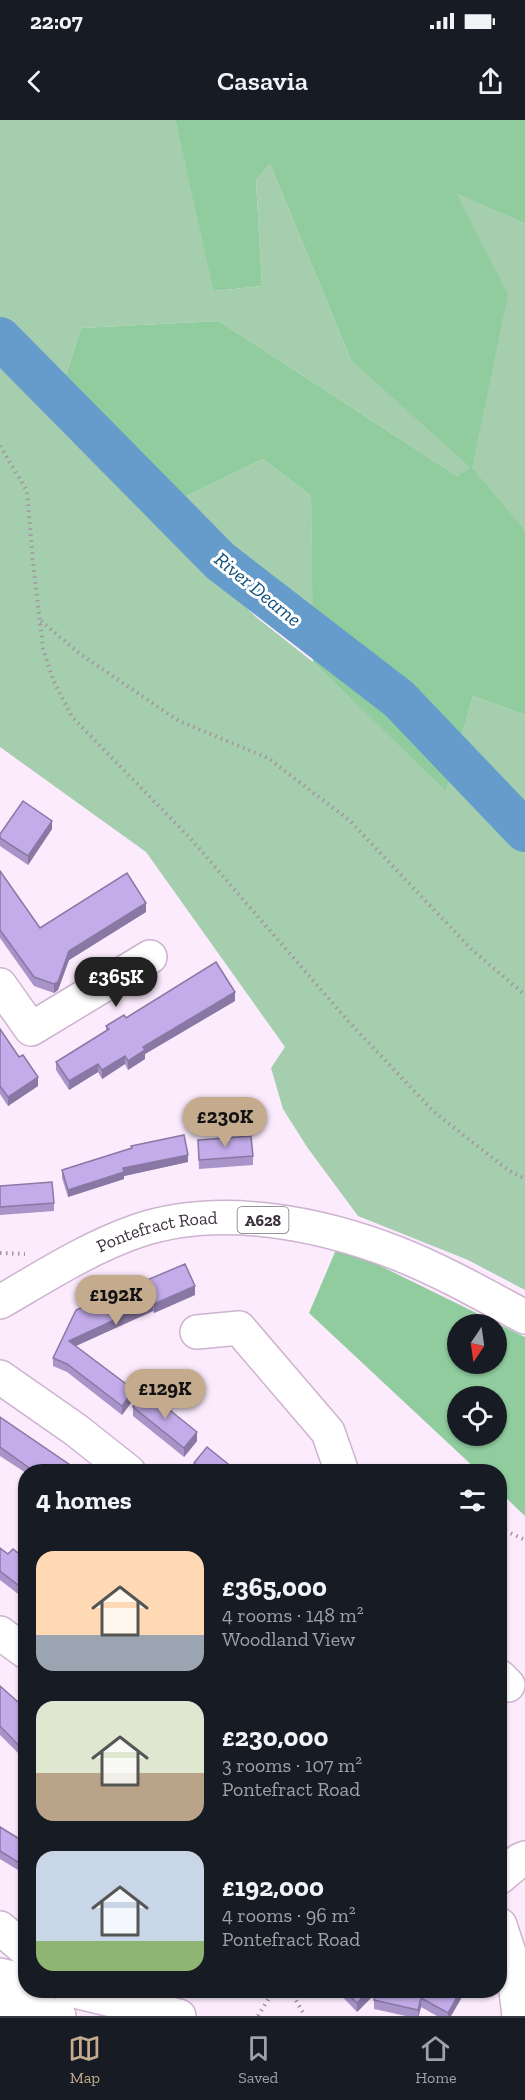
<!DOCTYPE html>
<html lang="en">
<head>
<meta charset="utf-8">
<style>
	:root { --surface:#171b24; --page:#242831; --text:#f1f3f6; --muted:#9ea1a6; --line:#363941; --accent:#c4ab8d }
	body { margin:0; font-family:"Zilla Slab",serif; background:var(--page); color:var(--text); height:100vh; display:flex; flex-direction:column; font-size:22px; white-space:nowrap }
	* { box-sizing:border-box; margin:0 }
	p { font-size:20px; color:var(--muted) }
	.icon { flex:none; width:33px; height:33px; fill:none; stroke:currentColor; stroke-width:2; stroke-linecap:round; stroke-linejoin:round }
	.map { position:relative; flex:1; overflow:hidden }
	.side { position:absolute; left:18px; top:1344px; width:489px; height:534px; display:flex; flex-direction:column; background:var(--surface); border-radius:24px; box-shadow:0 2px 4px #0004 }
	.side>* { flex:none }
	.needle { width:39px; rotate:193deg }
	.fabs { position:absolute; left:447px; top:1194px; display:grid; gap:12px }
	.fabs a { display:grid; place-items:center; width:60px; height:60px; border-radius:50%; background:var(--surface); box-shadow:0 2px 4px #0004; font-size:30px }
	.price { position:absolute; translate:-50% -51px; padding:0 14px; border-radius:21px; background:var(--accent); color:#111; font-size:20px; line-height:39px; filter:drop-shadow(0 2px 3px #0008) }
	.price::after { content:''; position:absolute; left:50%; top:36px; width:18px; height:14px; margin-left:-9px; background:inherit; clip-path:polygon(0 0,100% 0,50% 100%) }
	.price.on { background:#222; color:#fff }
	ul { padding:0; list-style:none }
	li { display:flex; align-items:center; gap:18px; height:150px; padding:0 18px }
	li span { display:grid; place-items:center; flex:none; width:168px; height:120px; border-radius:18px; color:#555 }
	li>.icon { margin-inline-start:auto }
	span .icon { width:72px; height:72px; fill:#fffc; stroke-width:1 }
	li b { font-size:26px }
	h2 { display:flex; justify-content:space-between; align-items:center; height:72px; padding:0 18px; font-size:26px }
	.status { display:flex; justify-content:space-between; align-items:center; height:42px; padding:0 30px; background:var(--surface); direction:ltr }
	.status svg { height:16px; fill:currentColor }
	header { display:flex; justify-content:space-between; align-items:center; height:78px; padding:0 18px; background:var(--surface); font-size:27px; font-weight:600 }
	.tab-bar { display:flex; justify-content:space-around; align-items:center; height:84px; border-top:2px solid var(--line); background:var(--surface); font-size:16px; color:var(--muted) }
	.tab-bar a { display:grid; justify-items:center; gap:3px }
	.tab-bar .on { color:var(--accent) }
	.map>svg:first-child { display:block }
	.green { fill:#a4cead }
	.forest { fill:#90cc9e; fill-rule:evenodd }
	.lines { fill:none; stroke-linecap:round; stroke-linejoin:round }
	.river { stroke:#659ccb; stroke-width:42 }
	.minor-casing { stroke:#cdb3d0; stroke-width:36 }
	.major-casing { stroke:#cdb3d0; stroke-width:36 }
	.highway-casing { stroke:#cdb3d0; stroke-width:36 }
	.path { stroke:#a395a4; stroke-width:4; stroke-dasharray:1.5 4.5; stroke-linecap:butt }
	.minor { stroke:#fff; stroke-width:33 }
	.major { stroke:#fff; stroke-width:33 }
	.highway { stroke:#fff; stroke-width:33 }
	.wall { fill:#a994c9 }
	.shaded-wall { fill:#8978a4 }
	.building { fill:#c4acea; stroke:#8978a4; stroke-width:1.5 }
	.labels { text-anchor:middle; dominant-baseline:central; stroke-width:6; stroke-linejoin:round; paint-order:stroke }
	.shield { fill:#fff; stroke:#766f77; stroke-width:1.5 }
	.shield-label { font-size:16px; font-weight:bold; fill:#3c313d }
	.street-label { font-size:18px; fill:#3c313d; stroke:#fff }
	.water-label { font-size:20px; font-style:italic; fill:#0f507d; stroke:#fff }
</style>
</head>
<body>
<div class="status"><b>22:07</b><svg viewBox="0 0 49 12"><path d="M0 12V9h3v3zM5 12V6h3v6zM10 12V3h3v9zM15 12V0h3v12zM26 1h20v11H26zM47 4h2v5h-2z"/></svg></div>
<header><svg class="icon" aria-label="back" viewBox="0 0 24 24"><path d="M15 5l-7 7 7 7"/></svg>Casavia<svg class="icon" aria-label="share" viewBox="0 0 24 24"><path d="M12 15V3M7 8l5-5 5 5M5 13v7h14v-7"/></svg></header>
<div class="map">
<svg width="525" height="1896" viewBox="0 0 525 1896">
	<rect width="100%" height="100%" fill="#fcebfd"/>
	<!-- green -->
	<g class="green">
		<path d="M0,0H175L215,171L262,166L256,60L270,44L351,240L508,175L455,72L525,104V410L472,349L457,356L219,201L81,208L63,264L0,201Z"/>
		<path d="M0,243L256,497L313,542L446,670L473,576L525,595V1170L468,1140L358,1096L307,1027L283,989L271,948L285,927L146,732L0,627Z"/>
		<path d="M263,339L311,376L313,501L230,434L176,381Z"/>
	</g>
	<!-- forest -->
	<g class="forest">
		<path d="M175,0H525V104L456,73L508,174L472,348L525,410V595L473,576L446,671L313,542L311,376L263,339L176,381L63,264L81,208L219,201L457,356L471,348L351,240L270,44L256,60L262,166L214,171Z"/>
		<path d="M338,1125L525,1217V1396L500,1372V1352L478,1351L309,1193ZM458,1204H496V1244H458ZM458,1276H496V1316H458Z"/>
	</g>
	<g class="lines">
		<!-- river -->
		<path class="river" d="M0,218L220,441L399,579L525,711"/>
		<defs>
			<g id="minor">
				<path d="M0,865L31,909L150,837"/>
				<path d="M197,1212L239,1208L328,1312L342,1352"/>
				<path d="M0,1257L76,1310L129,1352"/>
				<path d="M0,1513L26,1532"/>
				<path d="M500,1557L508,1565"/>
				<path d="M500,1757L520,1740L525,1738"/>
				<path d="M500,1805L513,1845L519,1896"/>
				<path d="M0,1885L59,1896"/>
			</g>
			<g id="major">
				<path d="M0,1808L26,1830"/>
				<path d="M0,1855L26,1861"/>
				<path d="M70,1870L179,1896"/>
			</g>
			<g id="highway">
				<path id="s1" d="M0,1182C45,1156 88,1128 137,1111C221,1083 320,1103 399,1134C442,1151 484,1175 525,1197"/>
			</g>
		</defs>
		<!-- minor casing -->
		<use href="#minor" class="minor-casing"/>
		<!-- major casing -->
		<use href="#major" class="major-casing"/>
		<!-- highway casing -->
		<use href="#highway" class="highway-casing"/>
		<!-- path -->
		<g class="path">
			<path d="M0,326L27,371L33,443L43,528L53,560L72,597L190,718L348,901L434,992L508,1050L525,1059"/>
			<path d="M41,501L80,534L179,601L268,638L349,700L472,830L525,875"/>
			<path d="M0,1133L25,1134"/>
			<path d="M500,1408L525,1420"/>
			<path d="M290,1870L305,1896"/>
			<path d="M258,1896L274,1870"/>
		</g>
		<!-- minor -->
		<use href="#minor" class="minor"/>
		<!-- major -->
		<use href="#major" class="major"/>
		<!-- highway -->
		<use href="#highway" class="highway"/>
	</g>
	<!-- wall -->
	<g class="wall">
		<path d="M52,709L28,745L0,726V714Z"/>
		<path d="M0,751L40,808L146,792L69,840L58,870L54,873L34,866L0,818Z"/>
		<path d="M235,881L145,934V939L128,950L125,944L102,959L98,952L69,970L56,950V942L106,911V906L126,898Z"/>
		<path d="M0,909L38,966L8,986L0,974Z"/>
		<path d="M198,1020L253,1036V1045L199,1049Z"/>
		<path d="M188,1042L124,1056V1059L68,1077L62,1058V1050Z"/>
		<path d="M0,1066L54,1083V1091L0,1095Z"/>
		<path d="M195,1175L154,1193L153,1191L76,1226L134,1279L122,1295L67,1252L53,1246V1238L76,1190Z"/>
		<path d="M133,1287L197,1321L184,1337L133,1296Z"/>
		<path d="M0,1297L76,1352H26V1353L0,1336Z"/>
		<path d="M194,1343L238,1352H194Z"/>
		<path d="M0,1428L8,1434L26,1439V1480L0,1460Z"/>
		<path d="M0,1566L26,1589V1641L0,1615Z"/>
		<path d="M0,1707L26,1723V1755L0,1739Z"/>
		<path d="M336,1870H371V1878L357,1892Z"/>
		<path d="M376,1870H466L451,1896H437L421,1887L419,1896H406L374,1889V1880Z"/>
	</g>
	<!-- shaded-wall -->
	<g class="shaded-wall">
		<path d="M52,701V709L28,745V736Z"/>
		<path d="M146,783V792L69,840L58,870L54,873V864L69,831Z"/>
		<path d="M235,872V881L145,934V939L128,950V941L143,927Z"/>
		<path d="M125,936V944L102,959V950Z"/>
		<path d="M98,944V952L69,970V961Z"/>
		<path d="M38,957V966L8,986V977Z"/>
		<path d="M188,1035V1042L124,1056V1059L68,1077V1070L123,1048Z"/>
		<path d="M195,1166V1175L154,1193V1184Z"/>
		<path d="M153,1182V1191L69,1229V1221Z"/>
		<path d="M134,1270V1279L122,1295V1286Z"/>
		<path d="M197,1312V1321L184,1337V1328Z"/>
		<path d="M503,1686V1695L500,1698V1689Z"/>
		<path d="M370,1870H371V1878L357,1892V1883Z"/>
		<path d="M461,1870H466L451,1896H448V1893Z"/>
		<path d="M421,1878V1887L418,1896V1890Z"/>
	</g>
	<!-- building -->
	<g class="building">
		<path d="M23,681L52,701L28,736L0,718V714Z"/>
		<path d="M0,751L40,808L127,753L146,783L69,831L58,862L54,864L34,857L0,810Z"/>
		<path d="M216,842L235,872L143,927L145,930L128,941L125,936L102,950L98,944L69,961L56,942L109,909L106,906L124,895L126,898Z"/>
		<path d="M0,909L19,937L23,935L38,957L8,977L0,966Z"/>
		<path d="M184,1015L188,1035L123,1048L124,1052L68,1070L62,1050L132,1028L131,1026Z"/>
		<path d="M251,1016L253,1036L199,1040L198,1020Z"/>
		<path d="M52,1062L54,1083L0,1087V1066Z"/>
		<path d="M185,1144L195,1166L154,1184L153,1182L69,1221L134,1270L122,1286L67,1244L53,1238L76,1190Z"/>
		<path d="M146,1271L197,1312L184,1328L133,1287Z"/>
		<path d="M0,1297L76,1349L74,1352H35L0,1327Z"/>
		<path d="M207,1327L238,1352H205L194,1343Z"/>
		<path d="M0,1428L8,1434L13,1429L26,1439V1471L0,1451Z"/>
		<path d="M0,1566L26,1589L22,1594L26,1597V1633L0,1606Z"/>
		<path d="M500,1681L503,1686L500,1689Z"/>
		<path d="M0,1707L26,1723V1747L0,1731Z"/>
		<path d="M344,1870H370L357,1883Z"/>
		<path d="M376,1870H461L448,1893L421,1878L418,1890L374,1880Z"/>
	</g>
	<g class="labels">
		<!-- shield labels -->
		<rect class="shield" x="237.5" y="1087" width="51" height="26" rx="4.5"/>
		<g class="shield-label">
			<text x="263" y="1100">A628</text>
		</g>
		<!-- street labels -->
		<g class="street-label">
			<text stroke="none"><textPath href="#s1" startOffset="174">Pontefract Road</textPath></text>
		</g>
		<!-- water labels -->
		<g class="water-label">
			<text transform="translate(258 469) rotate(39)">River Dearne</text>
		</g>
	</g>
</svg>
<div class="fabs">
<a><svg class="needle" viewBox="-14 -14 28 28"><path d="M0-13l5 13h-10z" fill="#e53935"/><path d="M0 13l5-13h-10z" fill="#9ea1a6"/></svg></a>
<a><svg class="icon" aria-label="locate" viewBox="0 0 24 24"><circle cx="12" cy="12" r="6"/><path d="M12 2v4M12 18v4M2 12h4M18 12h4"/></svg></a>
</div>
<b class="price on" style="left:116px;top:888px">£365K</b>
<b class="price" style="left:225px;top:1028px">£230K</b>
<b class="price" style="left:116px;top:1206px">£192K</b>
<b class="price" style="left:165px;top:1300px">£129K</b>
<section class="side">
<h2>4 homes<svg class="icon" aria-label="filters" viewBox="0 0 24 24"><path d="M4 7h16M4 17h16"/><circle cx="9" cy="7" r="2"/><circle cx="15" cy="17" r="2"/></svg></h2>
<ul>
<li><span style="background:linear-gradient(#ffd9b3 70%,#9aa5b1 0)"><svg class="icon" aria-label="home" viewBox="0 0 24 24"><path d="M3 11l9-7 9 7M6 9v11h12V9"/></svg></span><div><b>£365,000</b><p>4 rooms · 148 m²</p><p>Woodland View</p></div></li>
<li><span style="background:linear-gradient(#dfe7d0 60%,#b9a48a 0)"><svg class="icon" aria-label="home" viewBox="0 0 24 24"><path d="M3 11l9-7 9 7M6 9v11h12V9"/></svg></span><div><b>£230,000</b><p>3 rooms · 107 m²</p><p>Pontefract Road</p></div></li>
<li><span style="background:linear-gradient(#c9d6e8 75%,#8fb573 0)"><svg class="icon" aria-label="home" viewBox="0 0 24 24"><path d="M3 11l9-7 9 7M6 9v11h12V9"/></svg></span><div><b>£192,000</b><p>4 rooms · 96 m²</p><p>Pontefract Road</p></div></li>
</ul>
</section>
</div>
<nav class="tab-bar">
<a class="on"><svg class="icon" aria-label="map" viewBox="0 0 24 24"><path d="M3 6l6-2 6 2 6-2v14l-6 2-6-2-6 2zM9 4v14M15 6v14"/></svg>Map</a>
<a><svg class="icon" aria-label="saved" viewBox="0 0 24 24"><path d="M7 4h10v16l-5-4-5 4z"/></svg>Saved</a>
<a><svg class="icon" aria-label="home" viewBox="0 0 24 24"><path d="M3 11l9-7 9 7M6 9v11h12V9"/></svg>Home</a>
</nav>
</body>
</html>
